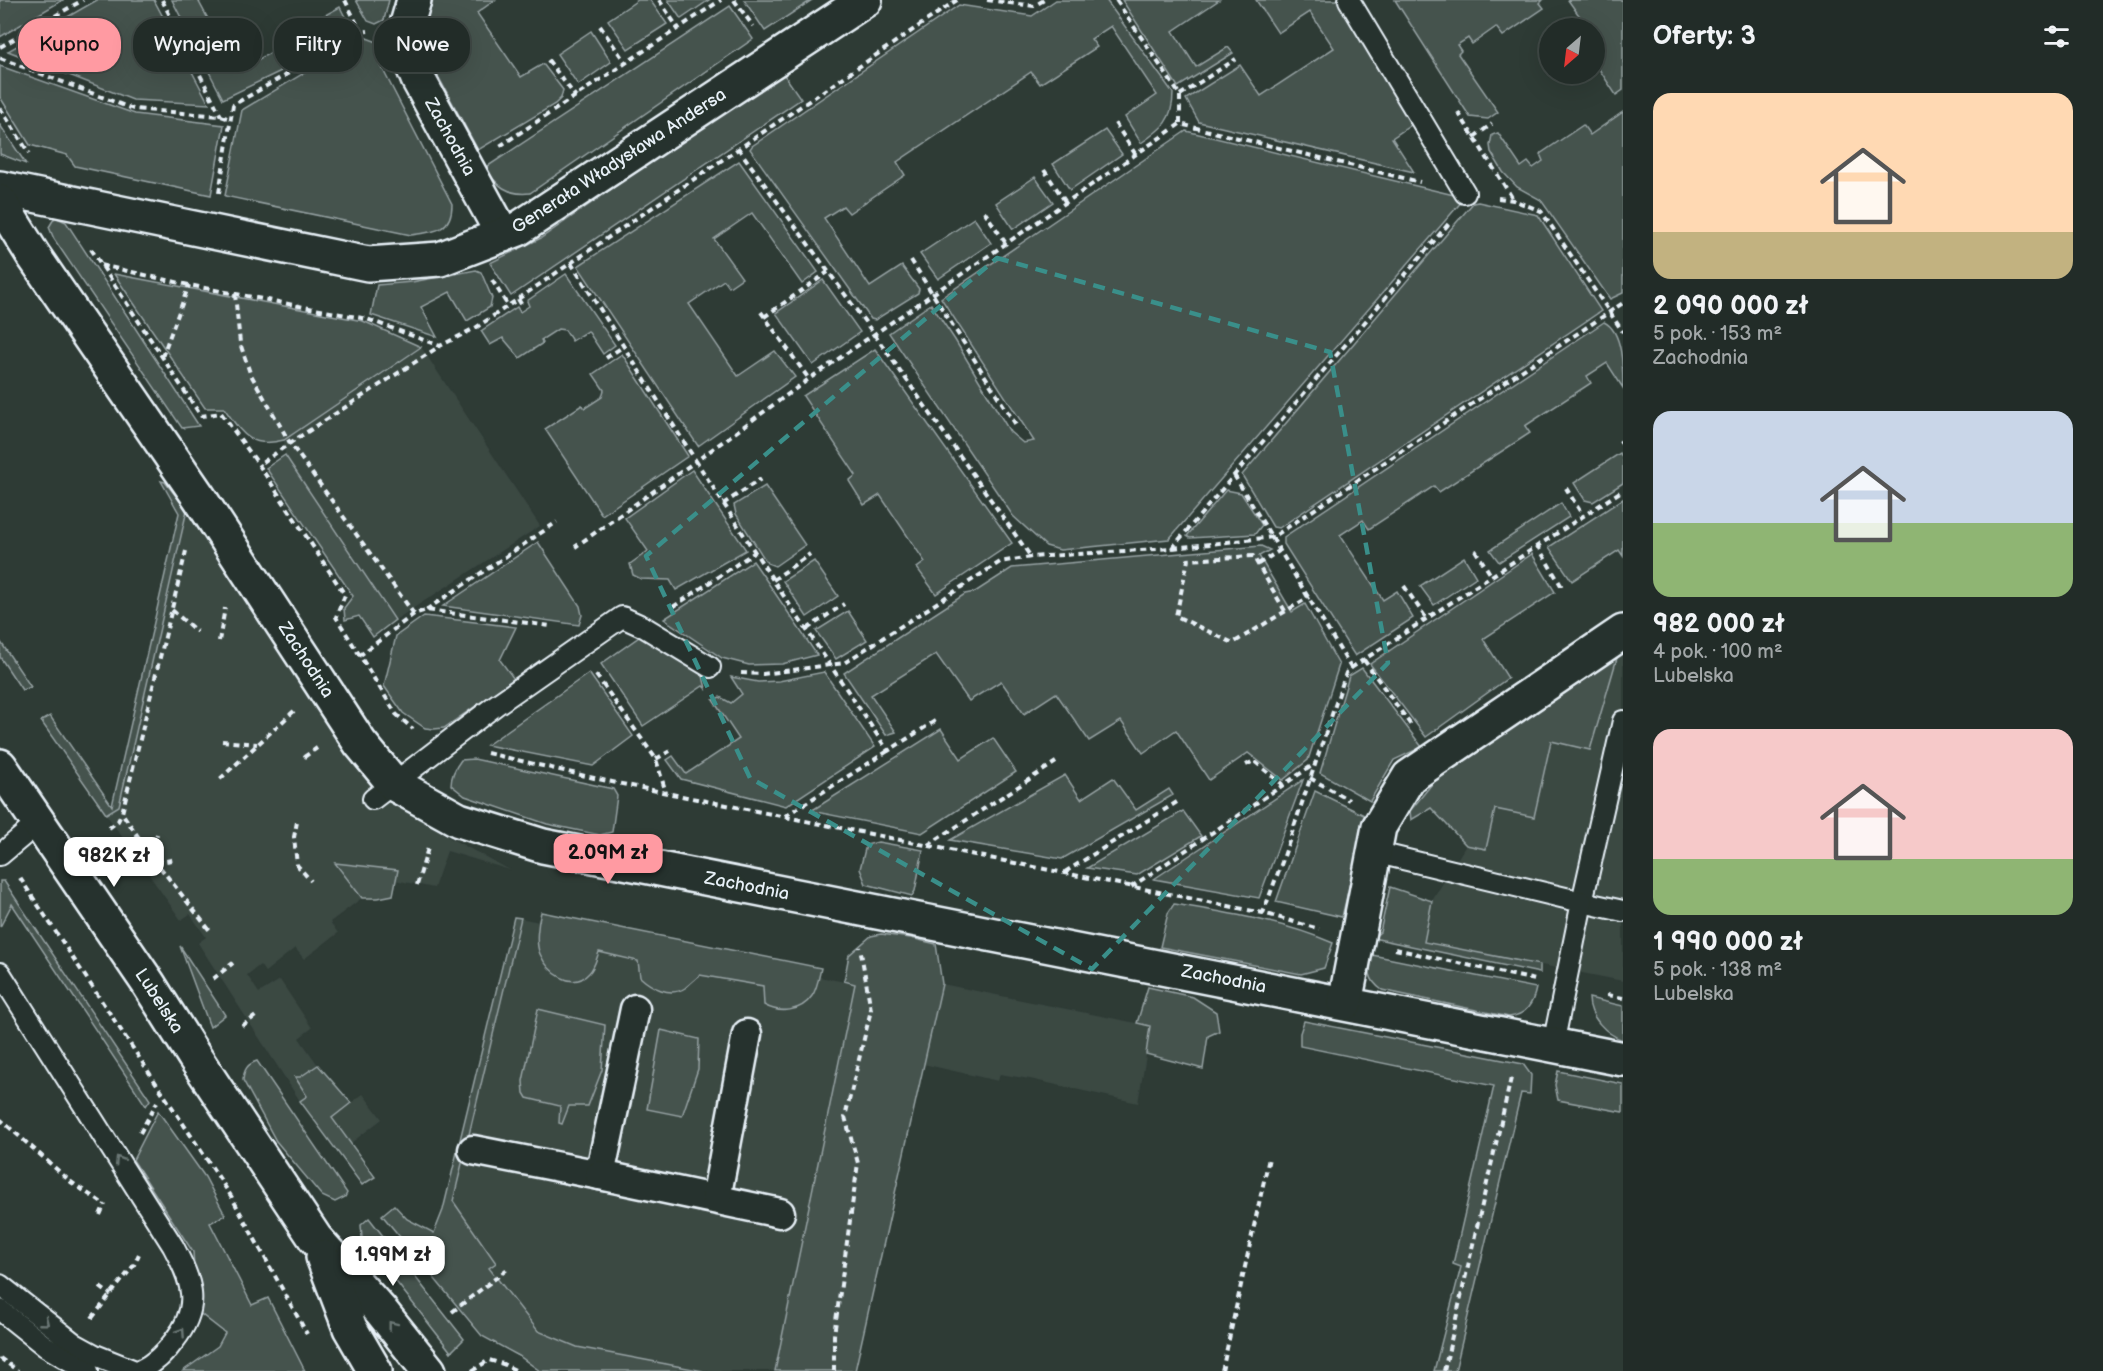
<!DOCTYPE html>
<html lang="pl">
<head>
<meta charset="utf-8">
<style>
	:root { --surface:#222c28; --page:#2e3834; --text:#f1f3f6; --muted:#a2a7a8; --line:#3f4845; --accent:#ff9aa2 }
	body { margin:0; font-family:"Balsamiq Sans",sans-serif; background:var(--page); color:var(--text); height:100vh; display:flex; flex-direction:column; font-size:22px; white-space:nowrap }
	* { box-sizing:border-box; margin:0 }
	p { font-size:20px; color:var(--muted) }
	.icon { flex:none; width:33px; height:33px; fill:none; stroke:currentColor; stroke-width:2; stroke-linecap:round; stroke-linejoin:round }
	.map { position:relative; flex:1; overflow:hidden }
	.side { display:flex; flex-direction:column; background:var(--surface); width:480px }
	.side>* { flex:none }
	.banner { position:absolute; left:18px; top:18px; width:570px; height:54px; display:flex; gap:12px }
	.needle { width:39px; rotate:208deg }
	.fabs { position:absolute; left:1539px; top:18px; display:grid; gap:12px }
	.fabs a { display:grid; place-items:center; width:66px; height:66px; border-radius:50%; background:var(--surface); box-shadow:0 6px 24px #0002,0 0 0 2px var(--line); font-size:30px }
	.price { position:absolute; translate:-50% -51px; padding:0 14px; border-radius:12px; background:#fff; color:#222; font-size:20px; line-height:39px; filter:drop-shadow(0 2px 3px #0008) }
	.price::after { content:''; position:absolute; left:50%; top:36px; width:18px; height:14px; margin-left:-9px; background:inherit; clip-path:polygon(0 0,100% 0,50% 100%) }
	.price.current { background:var(--accent); color:#111 }
	ul { padding:0; list-style:none }
	li { display:grid; align-content:center; gap:12px; height:318px; padding:0 30px }
	li span { display:grid; place-items:center; height:186px; border-radius:18px; color:#555 }
	li>.icon { margin-inline-start:auto }
	span .icon { width:108px; height:108px; fill:#fffc; stroke-width:1 }
	li b { font-size:26px }
	h2 { display:flex; justify-content:space-between; align-items:center; height:72px; padding:0 30px; font-size:26px }
	.tag { padding:0 21px; border-radius:24px; background:var(--surface); box-shadow:0 6px 24px #0002,0 0 0 2px var(--line); font-size:21px; line-height:54px }
	.tag.current { background:var(--accent); color:#111 }
	main { display:flex; flex:1; min-height:0 }
	.map>svg:first-child { display:block }
	.built { fill:#3b4843 }
	.green { fill:#45524e; stroke:#96a2a3; stroke-width:1.5 }
	.lines { fill:none; stroke-linecap:round; stroke-linejoin:round }
	.service-casing { stroke:#e8f1f8; stroke-width:24 }
	.pedestrian-casing { stroke:#e8f1f8; stroke-width:33 }
	.minor-casing { stroke:#e8f1f8; stroke-width:38 }
	.secondary-casing { stroke:#e8f1f8; stroke-width:38 }
	.path { stroke:#e8f1f8; stroke-width:4; stroke-dasharray:6 4.5; stroke-linecap:butt }
	.service { stroke:#26332d; stroke-width:20 }
	.pedestrian { stroke:#26332d; stroke-width:28 }
	.minor { stroke:#26332d; stroke-width:33 }
	.secondary { stroke:#26332d; stroke-width:33 }
	.oneway { stroke:#6a7674 }
	.marked { fill:none; stroke:#3a8f8a; stroke-width:4.5; stroke-dasharray:12 8; stroke-linejoin:round }
	.labels { text-anchor:middle; dominant-baseline:central; stroke-width:5; stroke-linejoin:round; paint-order:stroke }
	.street-label { font-size:18px; fill:#e8f1f8; stroke:#26332d }
</style>
</head>
<body>
<main>
<div class="map">
<svg width="1623" height="1371" viewBox="0 0 1623 1371">
	<rect width="100%" height="100%" fill="#2e3b35"/>
	<filter id="ink" filterUnits="userSpaceOnUse"><feTurbulence type="fractalNoise" baseFrequency=".0167" numOctaves="2"/><feDisplacementMap in="SourceGraphic" scale="12" xChannelSelector="R" yChannelSelector="G"/><feConvolveMatrix kernelMatrix="1 2 1 2 8 2 1 2 1" color-interpolation-filters="sRGB"/></filter>
	<g filter="url(#ink)">
		<!-- built -->
		<g class="built">
			<path d="M421,347L540,526L395,620L285,455L284,440Z"/>
			<path d="M161,481L165,482L187,510L358,768L404,808L450,838L510,870L447,851L434,888L395,880L393,895L378,898H362L330,922L338,933L304,959L295,948L265,972L260,965L247,975L259,993L280,980L312,1028L299,1038L318,1065L351,1103L363,1094L382,1119L351,1143L375,1177L362,1185L300,1101L198,943L206,937L190,914L181,920L106,814L112,807L181,517Z"/>
			<path d="M1623,655V981L1424,942L1432,901L1466,845L1486,848L1495,809L1534,817L1551,741L1590,750L1617,658Z"/>
			<path d="M514,917L855,984L775,1371H703L577,1347L538,1331L443,1210Z"/>
			<path d="M942,984L1151,1026L1138,1103L1030,1079L1000,1074L998,1081L923,1064Z"/>
		</g>
		<!-- green -->
		<g class="green">
			<path d="M0,0H63L0,37Z"/>
			<path d="M97,0H154L209,104L133,100L8,51Z"/>
			<path d="M172,0H202L199,2L236,71L274,51L281,71L223,99Z"/>
			<path d="M356,0H389L384,20L376,24L368,21Z"/>
			<path d="M432,0H495L477,13L521,77L543,64L563,90L561,98L555,104L478,150L424,50L425,24Z"/>
			<path d="M638,0H650L667,24L628,49L608,20Z"/>
			<path d="M668,0H709L681,19Z"/>
			<path d="M744,0H812L765,31Z"/>
			<path d="M1056,0H1106L1173,93C1173,120 1162,129 1141,143L1125,117L1157,95L1111,26L1091,39L1097,47L1040,84L1031,72L897,162L905,175L849,213L843,206L824,218L870,287L902,266L919,289L918,293L875,320L871,319L750,149L752,146L959,5L1032,16Z"/>
			<path d="M1122,0H1219L1173,31L1196,67L1228,47L1233,53L1178,87Z"/>
			<path d="M1256,0H1337L1414,123L1392,138L1414,172L1199,122L1186,99L1240,65L1261,96L1334,48L1310,12L1278,33Z"/>
			<path d="M1395,0H1543L1540,3L1544,8L1503,36L1496,27L1472,44L1468,38L1457,45L1461,51L1458,54L1498,112L1488,119L1470,117Z"/>
			<path d="M1568,0H1623V90L1616,95L1595,63L1594,28H1588Z"/>
			<path d="M730,6L753,39L530,193C508,196 496,185 485,168Z"/>
			<path d="M340,7L350,27L297,56L286,36Z"/>
			<path d="M591,31L611,62L578,85L557,54Z"/>
			<path d="M364,37L380,43V64L452,204C452,232 433,232 411,235L225,196L242,110Z"/>
			<path d="M0,66L135,114L224,125L211,195L75,166L67,155L30,145L0,97Z"/>
			<path d="M782,75L785,76L801,99L511,296L490,263L541,238L689,135Z"/>
			<path d="M1623,112V293L1610,299L1541,200L1517,187L1503,172L1491,152L1490,145L1492,135L1498,133L1521,167L1528,162L1533,168L1543,161L1540,154L1583,125L1590,135Z"/>
			<path d="M0,125L26,164L0,154Z"/>
			<path d="M1105,130L1122,154L1070,190L1053,164Z"/>
			<path d="M1186,131L1458,196L1464,199L1169,539L1060,550L1046,546L1013,516L889,333L931,304L955,340L1010,432L1023,443L1034,441L941,298Z"/>
			<path d="M739,161L818,272L802,284L752,213L714,239L742,278L729,287L724,280L689,304L738,376L775,351L795,377L698,446L578,266Z"/>
			<path d="M1035,177L1053,202L1013,229L996,203Z"/>
			<path d="M1478,202L1538,215L1601,311L1279,528L1273,527L1242,475L1473,203Z"/>
			<path d="M55,217L66,222L199,426L182,428L54,239L49,227Z"/>
			<path d="M974,218L991,243L938,279L920,254Z"/>
			<path d="M476,270L481,272L492,298L490,307L467,321L450,292L421,307L437,337L371,315L377,285L412,282Z"/>
			<path d="M114,274L363,321L421,347L284,440C249,449 242,433 224,408H205Z"/>
			<path d="M566,274L615,345L603,354L588,331L572,341L565,330L558,329L541,340L543,343L520,358L503,338L490,345L481,331L517,307L520,312L529,306L527,301Z"/>
			<path d="M823,280L860,332L813,365L776,313Z"/>
			<path d="M1604,322C1623,331 1623,368 1623,388L1607,363L1587,376L1591,383L1525,426L1530,433L1439,492L1434,486L1369,529L1363,520L1340,535L1383,600L1397,591L1413,618L1355,656L1284,544V537Z"/>
			<path d="M875,349L1012,543L936,594L917,568L925,562L880,495L864,505L849,481L856,475L803,396Z"/>
			<path d="M622,354L688,456L602,515L545,429L582,405L585,408L602,397L604,390L593,374Z"/>
			<path d="M1620,453L1623,459V483L1593,502L1585,500L1574,483Z"/>
			<path d="M285,455L395,620L373,637L359,616L345,620L344,608L353,596L266,468Z"/>
			<path d="M692,470L746,550L676,590L670,580L641,579L633,575L630,564L648,551L625,518Z"/>
			<path d="M161,481L165,482L187,510L119,806L106,814L41,721L50,716L112,806L179,513Z"/>
			<path d="M765,486L805,545L775,566L767,563L736,514L734,505Z"/>
			<path d="M1226,490L1241,493L1262,525L1255,534L1190,538L1187,536Z"/>
			<path d="M1623,499V556L1619,550L1572,581L1549,547Z"/>
			<path d="M1561,503L1569,517L1499,562L1490,550Z"/>
			<path d="M538,542L580,606L582,615L579,625L443,606Z"/>
			<path d="M1261,546L1270,550L1259,556L1292,612L1305,604L1339,665L1308,760L1283,780L1248,753L1209,780L1176,730L1143,753L1121,721L1089,741L1056,693L1024,714L1001,681L969,701L936,654L871,695L896,732L886,735L844,673L965,594L975,592L1012,568Z"/>
			<path d="M1532,554L1555,592L1483,639L1508,678L1426,737L1370,664Z"/>
			<path d="M1464,557L1476,577L1434,605L1420,586Z"/>
			<path d="M753,561L762,574L817,655L782,664L749,665L722,658L664,619Z"/>
			<path d="M814,561L838,596L807,617L783,581Z"/>
			<path d="M848,611L867,640L836,659L816,631Z"/>
			<path d="M424,616L516,627L500,660L514,679L444,728L434,729L425,728L403,713L384,686L396,636Z"/>
			<path d="M642,635L702,671L706,689L703,686L643,726L601,664Z"/>
			<path d="M0,641L31,687L22,690L0,657Z"/>
			<path d="M1617,658L1590,750L1551,741L1534,817L1495,809L1486,849L1466,845L1431,808L1411,820L1410,811L1440,774L1600,660Z"/>
			<path d="M1362,668L1422,747L1394,760L1370,801L1320,773L1349,676Z"/>
			<path d="M824,672L875,747L786,806L681,779L667,760L673,756L686,774L739,739L713,700L720,697L731,703L742,694L731,677L758,682L779,681Z"/>
			<path d="M589,673L633,736L593,766L487,745Z"/>
			<path d="M941,729L961,759L993,738L1016,772L922,833L811,811Z"/>
			<path d="M474,759L613,789L617,796L612,832L600,835L547,824L465,796L451,785C451,776 455,768 461,760Z"/>
			<path d="M1065,775L1081,799L1113,778L1136,810L1169,789L1173,795L1062,859L950,840Z"/>
			<path d="M1303,780L1259,898L1154,879Z"/>
			<path d="M1315,791L1366,816L1342,917L1276,902Z"/>
			<path d="M1183,811L1201,836L1137,875L1087,868Z"/>
			<path d="M878,842L923,850L915,891L912,896L866,884L860,869L866,845Z"/>
			<path d="M335,863L398,870L393,895L378,898H362Z"/>
			<path d="M0,881H4L150,1100L146,1106L12,904L0,927Z"/>
			<path d="M1390,887L1432,901L1424,942L1540,965V973L1373,938L1380,932Z"/>
			<path d="M1174,904C1228,913 1283,921 1333,943L1324,968L1301,974L1160,947L1168,913Z"/>
			<path d="M541,912L821,968C819,977 817,989 812,996C801,1012 780,1014 764,1005L763,986L700,975C695,979 690,984 685,988C670,998 651,987 640,977L638,961L599,952C596,960 595,967 589,973C572,992 548,972 540,954C535,943 538,923 541,912Z"/>
			<path d="M514,917L521,918L453,1201L496,1263L489,1268L538,1331L577,1347L703,1371H540L519,1356L482,1336L382,1215L394,1205L407,1219L434,1233L443,1210Z"/>
			<path d="M881,934L911,938L936,944L942,984L855,1371H775L855,984L844,981L849,955L871,936Z"/>
			<path d="M180,946L225,1015L210,1027Z"/>
			<path d="M1372,955L1536,988C1533,1004 1526,1015 1509,1017L1382,990C1368,980 1368,971 1372,955Z"/>
			<path d="M1148,987L1193,997L1216,1012L1219,1031L1208,1036L1203,1069L1146,1054L1150,1026L1137,1023Z"/>
			<path d="M1589,998L1623,1006V1040C1606,1034 1589,1017 1589,998Z"/>
			<path d="M538,1009L605,1025L602,1070L588,1106H569L562,1124L559,1123L560,1106L527,1098L524,1093L523,1081Z"/>
			<path d="M1304,1021L1523,1064L1531,1075L1530,1094L1521,1093L1455,1371H1434L1461,1267L1453,1264L1494,1086L1300,1046V1033Z"/>
			<path d="M661,1030L699,1039L698,1069L682,1116L647,1109Z"/>
			<path d="M257,1061L347,1193L345,1197L335,1202L322,1196L276,1141L243,1080C244,1070 247,1064 257,1061Z"/>
			<path d="M318,1065L351,1103L332,1118L375,1177L362,1185L300,1101L307,1096L295,1077H300Z"/>
			<path d="M1558,1071L1623,1084V1112L1558,1100L1555,1085Z"/>
			<path d="M158,1111L205,1177L225,1215L210,1223L252,1305L268,1298L305,1371H183L218,1346L225,1333L197,1311L193,1252L133,1160Z"/>
			<path d="M369,1218L464,1339L451,1352L362,1238L361,1225Z"/>
		</g>
		<g class="lines">
			<defs>
				<g id="service">
					<path d="M1349,0L1465,193"/>
					<path d="M1623,721L1582,902L1623,911"/>
					<path d="M373,799L496,705L622,617L644,627L710,667"/>
					<path d="M1374,852L1582,902L1553,1045"/>
					<path d="M0,855L38,823"/>
					<path d="M0,973L173,1246C192,1282 202,1306 174,1341C164,1355 154,1364 139,1371"/>
					<path d="M0,1285L75,1344L95,1355L135,1371"/>
					<path d="M0,1310L45,1346L88,1371"/>
				</g>
				<g id="pedestrian">
					<path d="M473,1150L600,1175L635,1009"/>
					<path d="M600,1175L780,1213"/>
					<path d="M716,1199L747,1034"/>
				</g>
				<g id="minor">
					<path d="M414,0L407,24V52L418,79L503,235"/>
					<path d="M0,188L368,264L440,259L518,229L865,0"/>
					<path d="M0,202L33,255L199,497L360,743L394,784L459,820L543,846L1623,1059"/>
					<path d="M1345,1003L1379,827L1409,777L1623,632"/>
				</g>
				<g id="secondary">
					<path d="M0,766L148,983L194,1056L315,1238L381,1311L429,1371"/>
					<path d="M323,1257L350,1328L375,1371"/>
				</g>
			</defs>
			<!-- service casing -->
			<use href="#service" class="service-casing"/>
			<!-- pedestrian casing -->
			<use href="#pedestrian" class="pedestrian-casing"/>
			<!-- minor casing -->
			<use href="#minor" class="minor-casing"/>
			<!-- secondary casing -->
			<use href="#secondary" class="secondary-casing"/>
			<!-- path -->
			<g class="path">
				<path d="M162,0L221,116"/>
				<path d="M345,0L361,32"/>
				<path d="M659,0L678,28"/>
				<path d="M734,0L753,26"/>
				<path d="M987,0L1034,6L1044,0"/>
				<path d="M1116,0L1180,95V124"/>
				<path d="M600,26L625,62"/>
				<path d="M277,40L294,71"/>
				<path d="M0,47L83,0"/>
				<path d="M0,58L133,109L221,116L230,119"/>
				<path d="M548,60L576,97"/>
				<path d="M1180,95L1236,59"/>
				<path d="M0,108L29,153"/>
				<path d="M1458,112L1513,199"/>
				<path d="M1115,123L1136,155"/>
				<path d="M1474,137L1492,124"/>
				<path d="M500,146L721,0"/>
				<path d="M738,148L887,352L1031,557"/>
				<path d="M1044,170L1067,204"/>
				<path d="M219,193L233,105L361,32L368,31"/>
				<path d="M1498,198L1513,200L1541,211L1623,332"/>
				<path d="M984,211L1007,245"/>
				<path d="M91,249L201,416L221,413L259,465L345,595L336,617L396,714L413,729"/>
				<path d="M911,260L1018,428"/>
				<path d="M571,263L696,461L575,547"/>
				<path d="M101,265L189,285L367,319L440,346L477,327L518,299L957,0"/>
				<path d="M492,280L508,306"/>
				<path d="M235,294L240,343L250,373L290,443L259,465"/>
				<path d="M518,299L523,307"/>
				<path d="M761,312L809,379"/>
				<path d="M764,317L828,272"/>
				<path d="M162,357L189,285"/>
				<path d="M606,358L624,346"/>
				<path d="M1620,440L1623,445"/>
				<path d="M1234,475L1351,668L1346,673L1282,862L1263,913"/>
				<path d="M1566,488L1583,516"/>
				<path d="M723,504L761,479"/>
				<path d="M1537,545L1562,587"/>
				<path d="M1173,548L1273,537L1623,303"/>
				<path d="M1475,550L1491,575"/>
				<path d="M186,551L122,813L152,857L211,932"/>
				<path d="M1258,564L1279,551"/>
				<path d="M773,580L810,554"/>
				<path d="M1404,586L1426,618"/>
				<path d="M673,607L755,552"/>
				<path d="M172,610L197,632"/>
				<path d="M426,610L557,522"/>
				<path d="M1285,611L1253,556L1188,560L1176,616L1233,643L1309,597"/>
				<path d="M414,614L290,443L440,346"/>
				<path d="M807,629L844,604"/>
				<path d="M219,641L225,608"/>
				<path d="M359,656L414,614L426,610L551,626"/>
				<path d="M1364,660L1413,728"/>
				<path d="M1351,668L1623,490"/>
				<path d="M741,673L763,674L844,663L1000,562L1031,557L1172,548L1451,221"/>
				<path d="M596,675L656,759L666,793"/>
				<path d="M935,721L888,751L773,580L696,461L809,379L1180,124L1420,182"/>
				<path d="M222,741L257,744"/>
				<path d="M487,753L607,781L1263,913L1319,929"/>
				<path d="M304,757L317,748"/>
				<path d="M656,759L670,751"/>
				<path d="M1246,765L1254,761L1282,784"/>
				<path d="M1310,778L1349,800"/>
				<path d="M220,779L294,711"/>
				<path d="M785,816L888,751"/>
				<path d="M297,822L294,837L297,865L311,881"/>
				<path d="M109,828L118,821L122,813"/>
				<path d="M928,845L1056,762"/>
				<path d="M152,856L157,834"/>
				<path d="M156,863L176,859"/>
				<path d="M1065,872L1177,802"/>
				<path d="M20,878L231,1196L307,1334"/>
				<path d="M417,885L428,848"/>
				<path d="M1131,887L1316,763"/>
				<path d="M1395,949L1535,980"/>
				<path d="M213,979L233,963"/>
				<path d="M1607,995L1623,998"/>
				<path d="M242,1026L257,1015"/>
				<path d="M0,1122L1,1120L71,1182L105,1205"/>
				<path d="M140,1133L157,1102"/>
				<path d="M100,1215L105,1204"/>
				<path d="M100,1287L111,1295"/>
				<path d="M452,1312L510,1267"/>
				<path d="M92,1318L134,1265L139,1254"/>
				<path d="M0,1358L18,1371"/>
				<path d="M472,1371L489,1360L503,1364L517,1371"/>
				<path d="M834,1371V1335L858,1163L845,1117L871,1010L860,947"/>
				<path d="M1222,1371L1269,1158"/>
				<path d="M1444,1371L1511,1078"/>
			</g>
			<!-- service -->
			<use href="#service" class="service"/>
			<!-- pedestrian -->
			<use href="#pedestrian" class="pedestrian"/>
			<!-- minor -->
			<use href="#minor" class="minor"/>
			<!-- secondary -->
			<use href="#secondary" class="secondary"/>
		</g>
		<!-- one-way arrows -->
		<defs><path id="oneway-chevron" d="M-2-3.5L2.5 0L-2 3.5" fill="none" stroke-width="1.6" stroke-linecap="round" stroke-linejoin="round" transform="scale(1.5)"/></defs>
		<g class="oneway">
			<use href="#oneway-chevron" transform="translate(119 1160) rotate(-122)"/>
			<use href="#oneway-chevron" transform="translate(45 1322) rotate(39)"/>
			<use href="#oneway-chevron" transform="translate(392 1325) rotate(-128)"/>
			<use href="#oneway-chevron" transform="translate(181 1332) rotate(-56)"/>
		</g>
	</g>
	<!-- marked area -->
	<path class="marked" d="M997,258L1330,352L1388,663L1092,969L750,778L646,556Z"/>
	<g class="labels">
		<!-- street labels -->
		<g class="street-label">
			<text transform="translate(450 137) rotate(61)">Zachodnia</text>
			<text transform="translate(619 161) rotate(-33)">Generała Władysława Andersa</text>
			<text transform="translate(306 660) rotate(57)">Zachodnia</text>
			<text transform="translate(747 886) rotate(11)">Zachodnia</text>
			<text transform="translate(1224 979) rotate(11)">Zachodnia</text>
			<text transform="translate(159 1001) rotate(57)">Lubelska</text>
		</g>
	</g>
</svg>
<div class="fabs">
<a><svg class="needle" viewBox="-14 -14 28 28"><path d="M0-13l5 13h-10z" fill="#e53935"/><path d="M0 13l5-13h-10z" fill="#a2a7a8"/></svg></a>
</div>
<b class="price current" style="left:608px;top:885px">2.09M zł</b>
<b class="price" style="left:114px;top:888px">982K zł</b>
<b class="price" style="left:393px;top:1287px">1.99M zł</b>
<div class="banner">
<a class="tag current">Kupno</a>
<a class="tag">Wynajem</a>
<a class="tag">Filtry</a>
<a class="tag">Nowe</a>
</div>
</div>
<section class="side">
<h2>Oferty: 3<svg class="icon" aria-label="filters" viewBox="0 0 24 24"><path d="M4 7h16M4 17h16"/><circle cx="9" cy="7" r="2"/><circle cx="15" cy="17" r="2"/></svg></h2>
<ul>
<li><span style="background:linear-gradient(#ffd9b3 75%,#c2b280 0)"><svg class="icon" aria-label="home" viewBox="0 0 24 24"><path d="M3 11l9-7 9 7M6 9v11h12V9"/></svg></span><div><b>2 090 000 zł</b><p>5 pok. · 153 m²</p><p>Zachodnia</p></div></li>
<li><span style="background:linear-gradient(#c9d6e8 60%,#8fb573 0)"><svg class="icon" aria-label="home" viewBox="0 0 24 24"><path d="M3 11l9-7 9 7M6 9v11h12V9"/></svg></span><div><b>982 000 zł</b><p>4 pok. · 100 m²</p><p>Lubelska</p></div></li>
<li><span style="background:linear-gradient(#f6c9c9 70%,#8fb573 0)"><svg class="icon" aria-label="home" viewBox="0 0 24 24"><path d="M3 11l9-7 9 7M6 9v11h12V9"/></svg></span><div><b>1 990 000 zł</b><p>5 pok. · 138 m²</p><p>Lubelska</p></div></li>
</ul>
</section>
</main>
</body>
</html>
